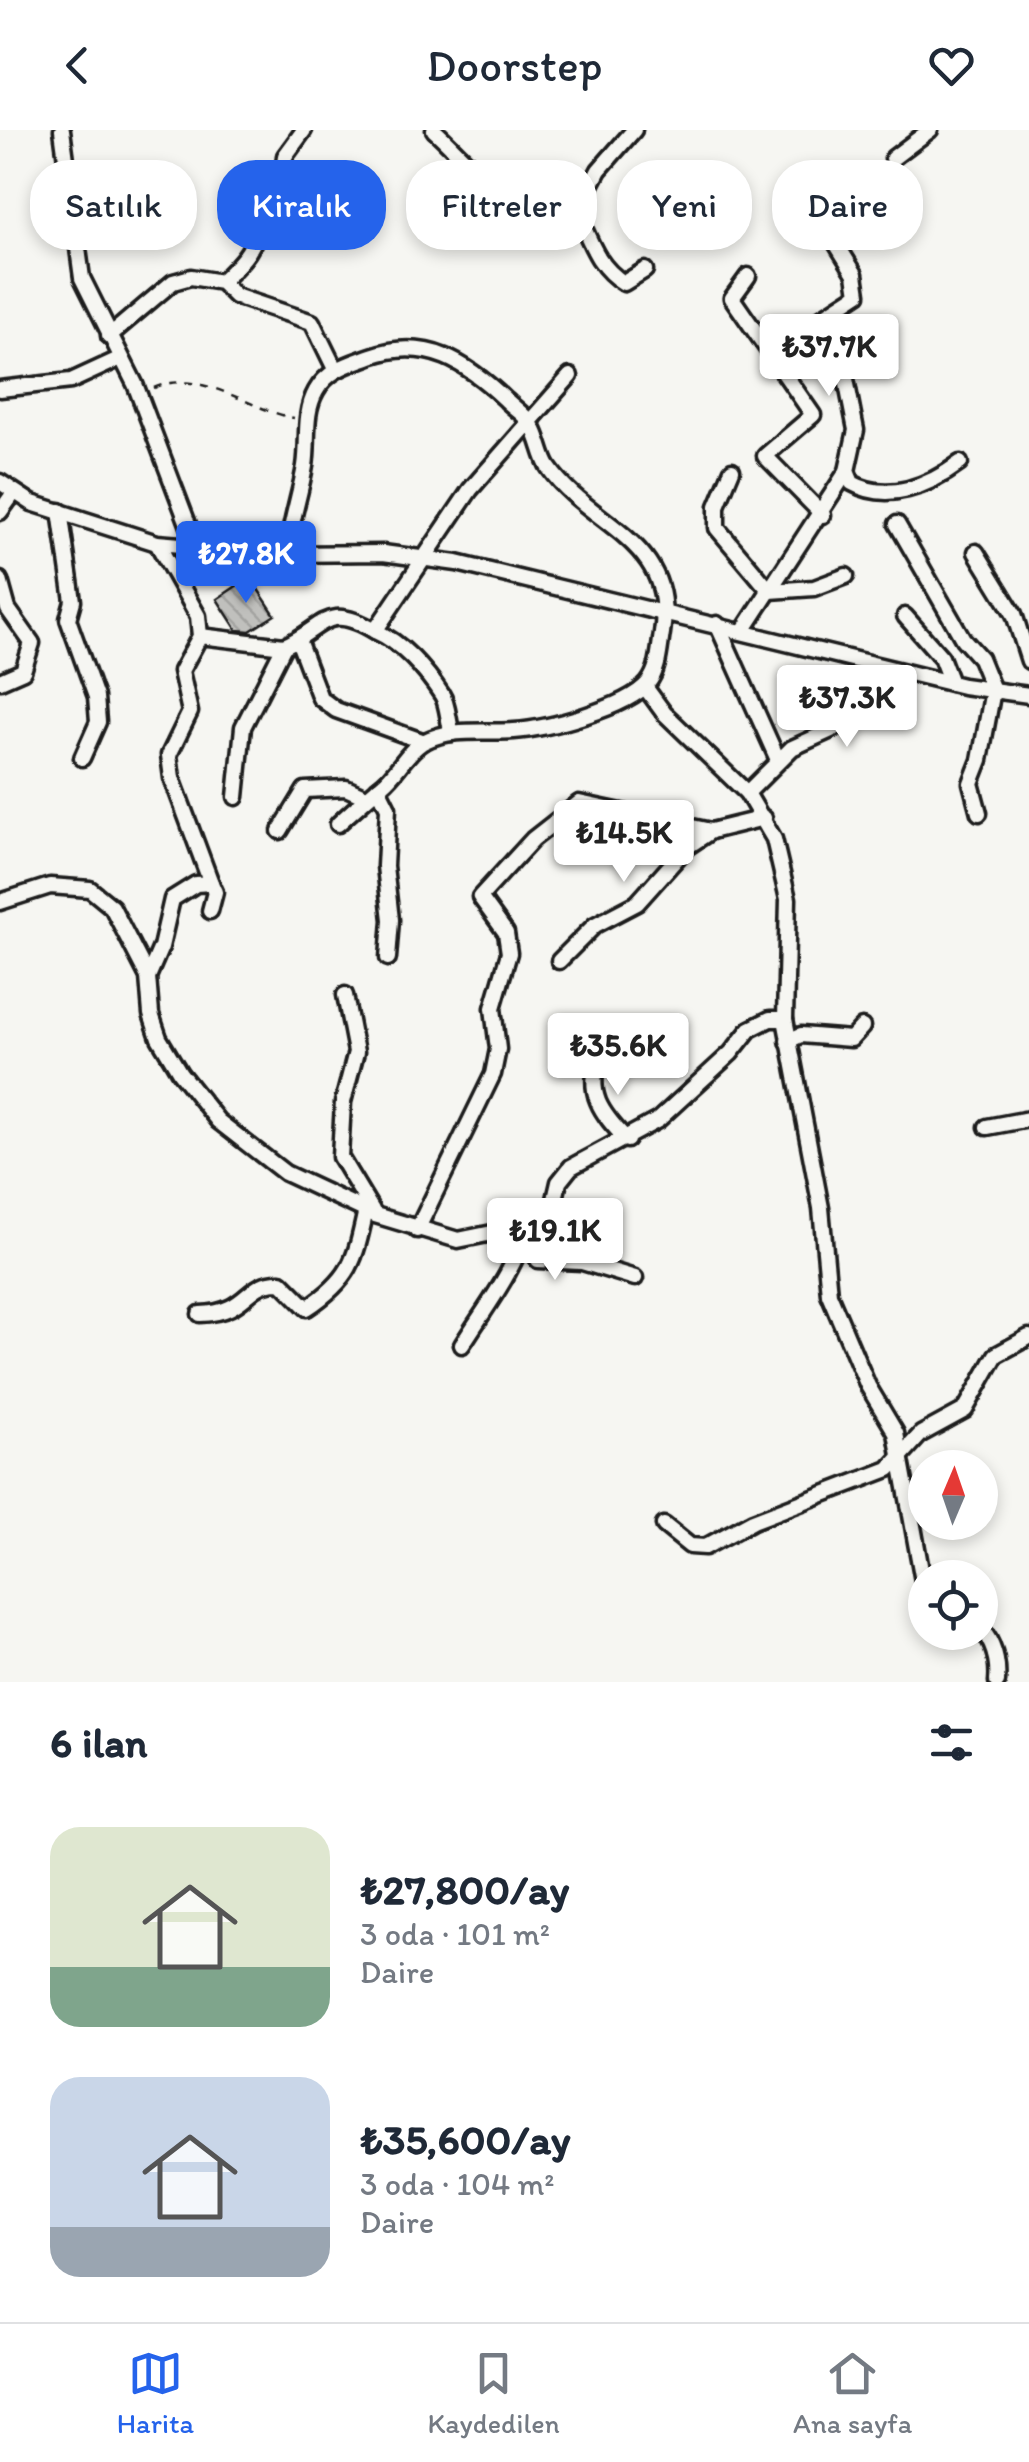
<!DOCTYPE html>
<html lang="tr">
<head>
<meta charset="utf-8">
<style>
	:root { --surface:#fff; --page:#f2f2f3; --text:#1f2937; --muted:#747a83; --line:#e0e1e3; --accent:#2563eb }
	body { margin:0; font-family:Itim,sans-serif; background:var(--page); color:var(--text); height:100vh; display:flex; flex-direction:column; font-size:38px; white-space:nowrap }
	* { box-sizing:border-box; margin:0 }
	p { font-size:32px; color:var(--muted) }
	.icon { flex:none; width:55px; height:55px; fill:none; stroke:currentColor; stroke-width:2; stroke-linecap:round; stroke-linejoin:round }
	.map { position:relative; height:1552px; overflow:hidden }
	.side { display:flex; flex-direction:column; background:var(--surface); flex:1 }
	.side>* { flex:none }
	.hud { position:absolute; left:30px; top:30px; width:970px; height:90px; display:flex; gap:20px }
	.needle { width:65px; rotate:2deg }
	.fabs { position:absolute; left:908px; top:1320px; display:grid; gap:20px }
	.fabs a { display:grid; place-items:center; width:90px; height:90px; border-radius:50%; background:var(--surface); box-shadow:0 5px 15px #0003; font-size:50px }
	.price { position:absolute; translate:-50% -85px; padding:0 22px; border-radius:10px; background:#fff; color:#222; font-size:32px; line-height:65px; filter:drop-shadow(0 2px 5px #0008) }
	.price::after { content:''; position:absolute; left:50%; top:60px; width:30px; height:22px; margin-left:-15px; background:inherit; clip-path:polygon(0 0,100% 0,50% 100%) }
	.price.current { background:var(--accent); color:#fff }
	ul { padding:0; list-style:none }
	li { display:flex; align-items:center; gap:30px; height:250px; padding:0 50px }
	li span { display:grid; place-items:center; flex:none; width:280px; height:200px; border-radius:30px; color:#555 }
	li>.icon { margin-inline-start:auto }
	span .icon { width:120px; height:120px; fill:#fffc; stroke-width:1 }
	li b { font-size:42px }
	h2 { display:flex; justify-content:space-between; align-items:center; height:120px; padding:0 50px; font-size:42px }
	.pill { padding:0 35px; border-radius:40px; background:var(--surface); box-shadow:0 5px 15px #0003; font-size:35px; line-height:90px }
	.pill.current { background:var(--accent); color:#fff }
	header { display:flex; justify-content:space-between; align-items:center; height:130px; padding:0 50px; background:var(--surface); font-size:45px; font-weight:600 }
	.tabs { display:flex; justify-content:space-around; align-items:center; height:140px; border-top:2px solid var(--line); background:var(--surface); font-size:28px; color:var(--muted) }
	.tabs a { display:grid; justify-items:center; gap:5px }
	.tabs .current { color:var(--accent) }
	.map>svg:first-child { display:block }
	.building { fill:url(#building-back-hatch); stroke:#1c1c1c; stroke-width:2.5 }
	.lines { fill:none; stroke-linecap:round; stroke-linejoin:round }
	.minor-casing { stroke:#1c1c1c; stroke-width:21 }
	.path { stroke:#1c1c1c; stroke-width:2.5; stroke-dasharray:8 8; stroke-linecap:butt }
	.minor { stroke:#f6f6f2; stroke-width:14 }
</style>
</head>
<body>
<header><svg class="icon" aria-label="back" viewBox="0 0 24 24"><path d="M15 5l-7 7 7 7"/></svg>Doorstep<svg class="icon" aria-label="heart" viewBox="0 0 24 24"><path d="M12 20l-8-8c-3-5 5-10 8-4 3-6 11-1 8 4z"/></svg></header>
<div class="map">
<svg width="1029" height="1552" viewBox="0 0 1029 1552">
	<defs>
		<pattern id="building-back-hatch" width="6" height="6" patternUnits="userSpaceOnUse" patternTransform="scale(2.5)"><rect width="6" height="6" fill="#c0c0bd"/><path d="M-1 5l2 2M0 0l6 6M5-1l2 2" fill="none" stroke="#a4a4a2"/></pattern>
	</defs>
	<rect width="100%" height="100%" fill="#f6f6f2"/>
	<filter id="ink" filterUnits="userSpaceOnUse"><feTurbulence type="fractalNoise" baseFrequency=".01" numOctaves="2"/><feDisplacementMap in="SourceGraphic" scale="20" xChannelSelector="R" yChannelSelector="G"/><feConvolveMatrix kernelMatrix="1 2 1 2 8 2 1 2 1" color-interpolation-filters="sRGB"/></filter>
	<g filter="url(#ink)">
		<!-- building -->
		<path class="building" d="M250,447L275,485L250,501L237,500L217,469Z"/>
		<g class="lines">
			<defs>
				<g id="minor">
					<path d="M62,0L82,148L135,254L196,415"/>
					<path d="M434,0C463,26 490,63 529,74C545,78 562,77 577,82C590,110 597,137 624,153L645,140"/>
					<path d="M893,28L930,0"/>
					<path d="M577,82L599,40L634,0"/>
					<path d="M748,146L732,168L813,285L765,326L823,385"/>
					<path d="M221,152C242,132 259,115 260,84L280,76L285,26L304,0"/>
					<path d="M109,206L173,152L191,147L221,152L235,166L312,192L335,239"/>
					<path d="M769,222L858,164L855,144L834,110"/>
					<path d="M0,259L71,251L121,228"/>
					<path d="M732,340L717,376V398L770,461L814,458L846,446"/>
					<path d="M847,341L852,353C888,373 929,356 960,333"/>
					<path d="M0,352L32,373L157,413L287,424L383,423L457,433L963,556L1029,565"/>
					<path d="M60,381L73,471L68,489L96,567L98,592L82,628"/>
					<path d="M0,382L13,364"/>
					<path d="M897,394L963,509L980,528L993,560L980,630L971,653L979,683"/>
					<path d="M157,413L198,486L200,506L181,541L190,582L169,625L172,648L211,753"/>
					<path d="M976,422L1014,484L1029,531"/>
					<path d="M287,424C290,393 300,366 305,336C309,311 303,284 316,261C328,239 350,234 371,226C427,206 467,233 506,270C514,278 527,286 532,296C540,309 541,326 549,338C589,396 677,410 662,503C659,521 659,539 648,553C627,578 546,599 514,601C484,603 453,597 425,611C409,618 397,643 383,654C368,667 353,680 338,694"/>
					<path d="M0,450L8,479L32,513L23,541L0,551"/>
					<path d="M905,486L941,527L951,553"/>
					<path d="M717,494L778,630"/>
					<path d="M375,501C401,512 426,540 442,565C448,574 448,592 452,603"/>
					<path d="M743,501L847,341L856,300L846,249"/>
					<path d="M200,506L284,516C324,499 325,471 375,501L470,360L570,246"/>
					<path d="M298,510L320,568L336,580L422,611"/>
					<path d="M645,557L664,583L747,663L774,709L788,769L785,889L821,1078L829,1164L868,1256L896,1303L925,1462"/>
					<path d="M378,658L388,678L385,736L391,790L388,828"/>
					<path d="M747,663L792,618L860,587L872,535"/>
					<path d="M236,667L243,597L284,516"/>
					<path d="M280,701L305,660L346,658L366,667"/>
					<path d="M0,772L50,756L90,759L112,777L148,847L151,884L159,908L180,943L218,991L285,1043L375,1085L458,1110L527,1096L553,1078L559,1052L571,1037L658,990L731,923L750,899L770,889H785"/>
					<path d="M559,831L595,795L637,773L687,717L711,701"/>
					<path d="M148,847L161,817L172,769L196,754L211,753L215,762L210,781"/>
					<path d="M345,865L356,922L343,972L340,1027L372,1080"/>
					<path d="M788,911L801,905L851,909L862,897"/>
					<path d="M600,925C585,963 601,983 627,1010"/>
					<path d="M987,997L1029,989"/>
					<path d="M527,1096L537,1110L538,1130L582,1132L635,1148"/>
					<path d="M417,1100L493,944L498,919L493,878L509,823L506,803L480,767L533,709L579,673L711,701L764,688"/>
					<path d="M200,1184C250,1183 244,1151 281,1152L307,1178C352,1148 355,1130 366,1080"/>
					<path d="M462,1215C487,1175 515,1141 527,1096"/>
					<path d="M664,1395L690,1416L705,1417L753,1391L889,1339L921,1304L965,1280L996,1225L1029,1207"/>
					<path d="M980,1497C993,1512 999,1532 997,1552"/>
				</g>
			</defs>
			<!-- minor casing -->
			<use href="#minor" class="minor-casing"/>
			<!-- path -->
			<path class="path" d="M154,258C200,237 249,280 294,288"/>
			<!-- minor -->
			<use href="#minor" class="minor"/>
		</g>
	</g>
</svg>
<div class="fabs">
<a><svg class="needle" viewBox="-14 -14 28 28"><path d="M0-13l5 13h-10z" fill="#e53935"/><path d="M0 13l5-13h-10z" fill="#747a83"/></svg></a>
<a><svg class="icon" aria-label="locate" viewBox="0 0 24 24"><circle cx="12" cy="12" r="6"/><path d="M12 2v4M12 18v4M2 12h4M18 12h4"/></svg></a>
</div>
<b class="price" style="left:829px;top:269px">₺37.7K</b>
<b class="price current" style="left:246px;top:476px">₺27.8K</b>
<b class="price" style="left:847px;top:620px">₺37.3K</b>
<b class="price" style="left:624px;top:755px">₺14.5K</b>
<b class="price" style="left:618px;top:968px">₺35.6K</b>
<b class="price" style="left:555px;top:1153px">₺19.1K</b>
<div class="hud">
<a class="pill">Satılık</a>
<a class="pill current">Kiralık</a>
<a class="pill">Filtreler</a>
<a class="pill">Yeni</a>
<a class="pill">Daire</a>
</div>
</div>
<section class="side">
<h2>6 ilan<svg class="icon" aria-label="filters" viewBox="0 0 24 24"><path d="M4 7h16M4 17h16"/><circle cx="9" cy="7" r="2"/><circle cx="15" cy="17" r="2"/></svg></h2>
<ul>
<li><span style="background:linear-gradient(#dfe7d0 70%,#7fa58c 0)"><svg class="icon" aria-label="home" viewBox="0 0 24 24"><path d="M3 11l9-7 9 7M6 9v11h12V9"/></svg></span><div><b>₺27,800/ay</b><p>3 oda · 101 m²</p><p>Daire</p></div></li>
<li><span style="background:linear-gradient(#c9d6e8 75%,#9aa5b1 0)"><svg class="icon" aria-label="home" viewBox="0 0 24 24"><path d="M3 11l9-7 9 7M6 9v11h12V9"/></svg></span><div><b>₺35,600/ay</b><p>3 oda · 104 m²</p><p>Daire</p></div></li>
</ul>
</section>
<nav class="tabs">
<a class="current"><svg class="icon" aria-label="map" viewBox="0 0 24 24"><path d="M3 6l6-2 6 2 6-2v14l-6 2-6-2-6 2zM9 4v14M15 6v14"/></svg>Harita</a>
<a><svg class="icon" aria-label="saved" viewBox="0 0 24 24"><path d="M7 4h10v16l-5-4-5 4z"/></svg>Kaydedilen</a>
<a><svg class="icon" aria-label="home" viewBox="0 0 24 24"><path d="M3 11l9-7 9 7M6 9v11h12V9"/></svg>Ana sayfa</a>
</nav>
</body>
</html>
